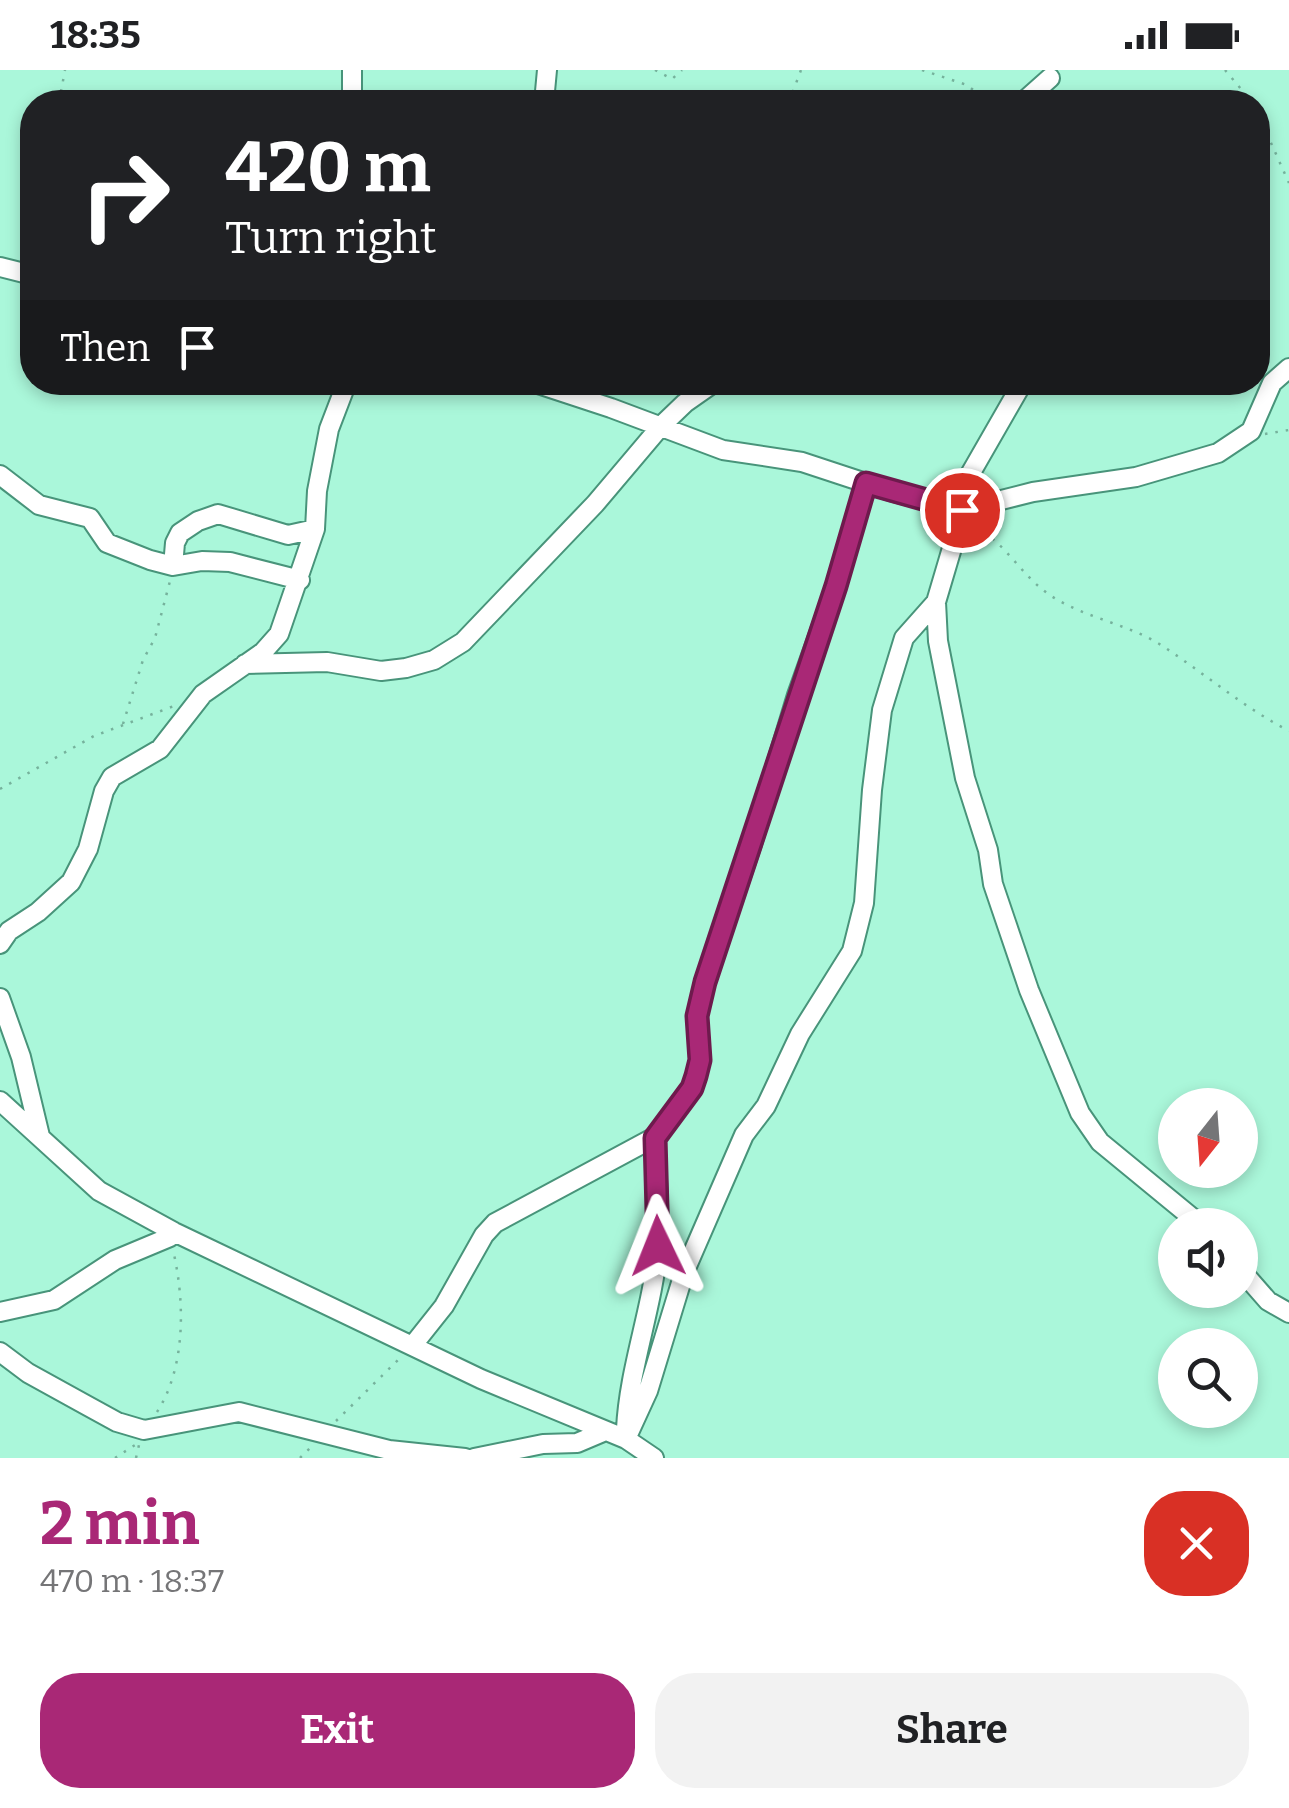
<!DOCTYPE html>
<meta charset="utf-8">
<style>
:root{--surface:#fff;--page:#f2f2f2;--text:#202124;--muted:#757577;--accent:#a92876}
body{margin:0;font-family:Bitter,serif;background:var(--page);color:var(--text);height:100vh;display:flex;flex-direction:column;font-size:38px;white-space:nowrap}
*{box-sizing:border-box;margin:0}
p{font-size:32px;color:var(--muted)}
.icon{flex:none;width:55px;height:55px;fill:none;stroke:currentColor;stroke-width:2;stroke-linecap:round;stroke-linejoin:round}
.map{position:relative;height:1388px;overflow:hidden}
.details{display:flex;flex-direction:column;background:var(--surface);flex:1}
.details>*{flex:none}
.guide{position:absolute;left:20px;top:20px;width:1250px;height:305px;border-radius:40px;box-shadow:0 5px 15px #0003;background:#202124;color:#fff;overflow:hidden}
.needle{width:65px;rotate:197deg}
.tools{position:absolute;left:1158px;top:1018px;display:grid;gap:20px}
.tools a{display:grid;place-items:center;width:100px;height:100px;border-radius:50%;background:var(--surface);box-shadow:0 5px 15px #0003;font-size:50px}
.pin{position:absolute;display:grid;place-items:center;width:85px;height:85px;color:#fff;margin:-42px;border:5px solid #fff;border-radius:50%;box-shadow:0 2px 10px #0007}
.me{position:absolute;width:110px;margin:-55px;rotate:358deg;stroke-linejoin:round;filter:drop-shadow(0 0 8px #0008)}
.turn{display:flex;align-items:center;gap:35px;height:210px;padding:0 40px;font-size:45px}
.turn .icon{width:130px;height:130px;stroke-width:2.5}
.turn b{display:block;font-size:70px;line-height:85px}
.then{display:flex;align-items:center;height:95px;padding:0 40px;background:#0003;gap:20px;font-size:38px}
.round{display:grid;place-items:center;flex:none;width:105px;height:105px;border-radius:40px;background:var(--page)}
.head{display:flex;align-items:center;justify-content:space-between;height:170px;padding:0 40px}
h1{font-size:60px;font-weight:700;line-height:75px;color:var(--accent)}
.primary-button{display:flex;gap:20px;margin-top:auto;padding:20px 40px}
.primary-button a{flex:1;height:115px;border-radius:40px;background:var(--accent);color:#fff;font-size:40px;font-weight:700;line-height:115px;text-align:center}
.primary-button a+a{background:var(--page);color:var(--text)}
.status{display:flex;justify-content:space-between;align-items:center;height:70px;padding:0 50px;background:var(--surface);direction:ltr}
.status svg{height:28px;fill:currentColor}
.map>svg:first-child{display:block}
</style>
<div class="status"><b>18:35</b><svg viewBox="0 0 49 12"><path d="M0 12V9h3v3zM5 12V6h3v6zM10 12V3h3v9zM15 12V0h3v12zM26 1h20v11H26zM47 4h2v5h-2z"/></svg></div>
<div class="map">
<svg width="1289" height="1388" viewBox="0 0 1289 1388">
<rect width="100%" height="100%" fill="#aaf7da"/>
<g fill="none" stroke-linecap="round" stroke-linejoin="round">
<defs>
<path id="minor" d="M352 32V0
M544 32 547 0
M1023 32 1050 8
M0 197 32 205
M532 312 611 338 723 380 802 392 890 421 962 440 1033 422 1136 407 1218 383 1251 361 1272 313 1289 298
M1023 312 965 413 960 451 936 532 938 571 965 708 988 780 993 814 1029 920 1080 1043 1100 1072 1201 1155
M0 405 39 435 90 448 107 473 150 490 173 496 202 491 230 492 300 510
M173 496 175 473 180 463 198 451 218 444 288 465 315 459
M245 594 327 592 381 601 406 598 434 590 463 572 595 434 661 356 685 333 715 312
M0 874 9 861 38 842 71 812 88 779 104 721 112 707 160 679 203 624 263 582 279 564 315 459 317 421 329 359 347 312
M0 928 21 987 40 1066
M0 1031 99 1121 174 1162 481 1309 626 1369 654 1388
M1240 1199 1268 1231 1289 1243
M0 1242 54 1230 115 1190 170 1167 174 1162
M413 1275 444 1236 484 1165 495 1153 655 1067 692 1018 700 990 697 945 705 912 752 774 797 625 836 516 866 413
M0 1282 28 1303 86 1335 117 1352 144 1360 239 1342 389 1380 465 1388
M626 1359C629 1297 653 1238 658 1176 660 1140 656 1103 655 1067
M626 1369 648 1321 684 1203 744 1065 766 1036 800 964 852 881 864 833 872 720 882 640 904 568 936 532
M474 1388 543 1374 577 1373 603 1362"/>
</defs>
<use href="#minor" stroke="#48947a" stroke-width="22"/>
<path stroke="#76b29c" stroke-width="2.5" stroke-dasharray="2.5 8" stroke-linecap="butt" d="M655 0 672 9 682 0
M922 0 967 15 988 32
M1225 0 1252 32
M59 32 65 0
M789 32 801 0
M1258 44 1289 113
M1265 364 1289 360
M975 457C1003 471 1019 501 1043 520 1077 547 1125 552 1161 575 1204 603 1243 637 1289 661
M123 654 143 590 155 568 170 511
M0 719 94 666 174 636
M157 1342C186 1297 185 1231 173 1180
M336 1351 401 1287
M115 1388 135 1375
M136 1388 139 1375
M300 1388 313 1375"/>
<use href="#minor" stroke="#fff" stroke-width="18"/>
</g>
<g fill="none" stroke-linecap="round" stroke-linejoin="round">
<defs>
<path id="route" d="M658 1176 655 1068 692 1018 696 1006 700 990 697 946 705 912 836 516 866 413 962 440"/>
</defs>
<use href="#route" stroke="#6e1a4d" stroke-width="25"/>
<use href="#route" stroke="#a92876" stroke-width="18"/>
</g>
</svg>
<div class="tools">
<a><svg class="needle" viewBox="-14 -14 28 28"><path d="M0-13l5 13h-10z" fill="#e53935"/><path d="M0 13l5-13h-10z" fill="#757577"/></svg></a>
<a><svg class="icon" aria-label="sound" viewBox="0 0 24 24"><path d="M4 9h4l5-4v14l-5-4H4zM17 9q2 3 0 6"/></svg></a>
<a><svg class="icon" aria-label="search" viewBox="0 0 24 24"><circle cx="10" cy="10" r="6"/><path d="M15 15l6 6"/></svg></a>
</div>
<div class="pin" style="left:962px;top:440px;background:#d93025"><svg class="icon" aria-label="arrive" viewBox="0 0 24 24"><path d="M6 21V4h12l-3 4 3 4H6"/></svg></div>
<svg class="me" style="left:658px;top:1176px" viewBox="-20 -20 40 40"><path d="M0-17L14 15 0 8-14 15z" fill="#a92876" stroke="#fff" stroke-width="4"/></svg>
<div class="guide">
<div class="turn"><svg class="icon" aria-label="right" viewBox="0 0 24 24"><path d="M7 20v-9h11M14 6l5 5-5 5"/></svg><div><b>420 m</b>Turn right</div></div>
<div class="then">Then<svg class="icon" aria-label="arrive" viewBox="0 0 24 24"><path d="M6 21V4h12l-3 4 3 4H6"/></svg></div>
</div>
</div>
<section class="details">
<div class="head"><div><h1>2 min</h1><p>470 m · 18:37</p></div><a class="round" style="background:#d93025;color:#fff"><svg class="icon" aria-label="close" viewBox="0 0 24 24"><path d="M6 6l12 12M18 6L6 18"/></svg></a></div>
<div class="primary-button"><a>Exit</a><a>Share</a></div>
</section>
